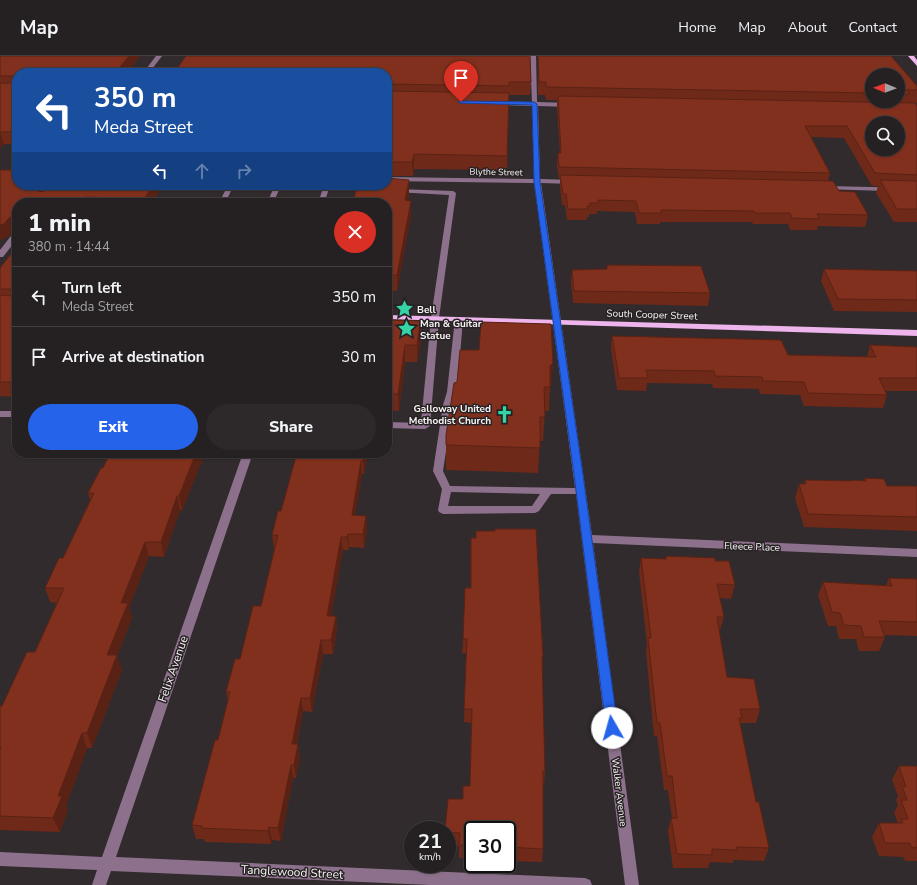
<!DOCTYPE html>
<meta charset="utf-8">
<style>
:root{--surface:#252022;--page:#2d282a;--text:#f1f3f6;--muted:#a3a3a5;--line:#423e40;--accent:#2563eb}
body{margin:0;font-family:"Nunito Sans",sans-serif;background:var(--page);color:var(--text);height:100vh;display:flex;flex-direction:column;font-size:15px;white-space:nowrap}
*{box-sizing:border-box;margin:0}
p{font-size:13px;color:var(--muted)}
.icon{flex:none;width:22px;height:22px;fill:none;stroke:currentColor;stroke-width:2;stroke-linecap:round;stroke-linejoin:round}
.map{position:relative;flex:1;overflow:hidden}
.details{position:absolute;left:12px;top:142px;width:380px;height:260px;display:flex;flex-direction:column;background:var(--surface);border-radius:16px;box-shadow:0 1px 3px #0004,0 0 0 1px var(--line)}
.details>*{flex:none}
.banner{position:absolute;left:12px;top:12px;width:380px;height:122px;border-radius:16px;box-shadow:0 1px 3px #0004,0 0 0 1px var(--line);background:#1a4fa0;color:#fff;overflow:hidden}
.needle{width:26px;rotate:271deg}
.buttons{position:absolute;left:865px;top:12px;display:grid;gap:8px}
.buttons a{display:grid;place-items:center;width:40px;height:40px;border-radius:50%;background:var(--surface);box-shadow:0 1px 3px #0004,0 0 0 1px var(--line);font-size:20px}
.speed{position:absolute;left:404px;top:765px;display:flex;gap:8px;font-size:20px;font-weight:700;text-align:center}
.speed>*{display:grid;place-content:center;width:52px;height:52px;border-radius:50%;background:var(--surface);box-shadow:0 1px 3px #0004,0 0 0 1px var(--line);line-height:1}
.speed small{font-size:10px;font-weight:400}
.speed .limit{border:2px solid #111;border-radius:6px;background:#fff;color:#111}
.pin{position:absolute;display:grid;place-items:center;width:34px;height:34px;color:#fff;margin:-41px -17px;border-radius:50% 50% 50% 0;rotate:-45deg;box-shadow:0 0 4px #0007}
.pin .icon{rotate:45deg}
.me{position:absolute;width:44px;margin:-22px;rotate:353deg;stroke-linejoin:round;filter:drop-shadow(0 0 3px #0008)}
.turn{display:flex;align-items:center;gap:14px;height:84px;padding:0 16px;font-size:18px}
.turn .icon{width:52px;height:52px;stroke-width:2.5}
.turn b{display:block;font-size:28px;line-height:34px}
.lanes{display:flex;align-items:center;height:38px;padding:0 16px;background:#0003;justify-content:center;gap:20px;direction:ltr}
.lanes .off{opacity:.35}
.round{display:grid;place-items:center;flex:none;width:42px;height:42px;border-radius:21px;background:var(--page)}
.headline{display:flex;align-items:center;justify-content:space-between;height:68px;padding:0 16px}
h1{font-size:24px;font-weight:800;line-height:30px}
.action{display:flex;gap:8px;margin-top:auto;padding:8px 16px}
.action a{flex:1;height:46px;border-radius:24px;background:var(--accent);color:#fff;font-size:16px;font-weight:800;line-height:46px;text-align:center}
.action a+a{background:var(--page);color:var(--text)}
ul{padding:0;list-style:none}
li{display:flex;align-items:center;gap:12px;height:60px;padding:0 16px;border-top:1px solid var(--line)}
li div{flex:1}
li b{display:block;font-size:15px}
li em{font-style:normal}
header{display:flex;align-items:center;gap:24px;box-sizing:border-box;height:56px;padding:0 20px;background:var(--surface);border-bottom:1px solid var(--line)}
header strong{font-size:19px}
nav{display:flex;gap:22px;margin-inline-start:auto;font-size:14px}
.map>svg:first-child{display:block}
</style>
<header>
<strong>Map</strong>
<nav><a>Home</a><a>Map</a><a>About</a><a>Contact</a></nav>
</header>
<div class="map">
<svg width="917" height="829" viewBox="0 0 917 829">
<rect width="100%" height="100%" fill="#312b2d"/>
<g fill="none" stroke-linecap="round" stroke-linejoin="round">
<path fill="#8d718c" fill-rule="evenodd" d="M156 0H162L149 17H143Z
M530 0H536L537 46 571 47 574 49 571 51 538 50 540 123 573 124 576 126 573 128 541 127 592 479 917 493V501L593 487 639 829H625L576 438H551L539 455 535 457 443 458 439 456 438 454 442 433 433 415 443 349 447 336 455 263 459 261 463 263 457 336 453 349 443 415 450 430 575 432 534 127 387 125V121L534 123 532 50 495 49 492 47 495 45 532 46ZM451 436 540 438 532 450H448Z
M228 129H234L225 147H219Z
M275 129 326 131 329 133 324 147H318L322 135 279 134 273 147H267Z
M825 130 917 132V136L823 133 822 132Z
M397 133 453 135 456 137 439 262 430 370 425 373 387 372V366L421 367 431 262 449 139 395 136 394 135Z
M14 176H17V183L3 201H0V194Z
M0 355H17V361H0Z
M243 397H253L116 801 585 822 590 824 592 829H430L111 815 106 829H92L97 814 0 810V796L102 801Z"/>
<path fill="#eeb5ec" fill-rule="evenodd" d="M908 0H914L917 4V10Z
M387 259 917 274V280L387 263Z"/>
</g>
<path fill="#6f2919" fill-rule="evenodd" d="M0 0H140L127 17H17V88H4L0 92Z
M538 0H891L917 30V47H907L917 50V166H894L876 137 878 130H872L844 82 811 81 830 117 828 125 839 135 868 159 865 171 818 170 817 174H790L788 168H753L752 166H660V168H637L635 156 597 155V158H589V161H587V164H567L565 149H562L560 130V123H559L557 109 558 97H560L557 51V44H546L545 39H538ZM872 19H898V45H872Z
M387 17 531 26 530 39H509L507 114 414 113 413 120H387Z
M0 114 17 129H163L152 147H17V175L14 174 8 181 0 184Z
M409 124V138L408 144 411 159 397 235H387V147L354 143Z
M17 190 16 341 0 340V212Z
M607 209 710 237 708 250 573 247 571 226 572 214 607 213Z
M824 213 917 215V256L834 255 821 225Z
M387 264 420 267 421 283 417 306H405L399 355 387 354Z
M612 280 788 299 867 301 870 289 917 291V335H885L887 339 883 352 804 350 800 339 760 338 759 333 713 332 712 328 647 327 646 335 617 334 611 292Z
M553 307 551 331 550 332 549 355H545L543 385H540L538 417 446 414V379Z
M110 397H205L182 455 180 454 164 501 149 500 129 552 132 562 117 600 122 614 92 692H87L66 750 68 754 60 776 0 774V650H2L35 596 57 547 50 546 45 532 63 502 90 444 88 437 103 412Z
M297 397H368L364 418H362L355 459 366 460 367 473 364 492 349 491V494H343L331 560H336L337 574 333 598H323L312 656 303 655 297 688H298L300 702 296 722H293L281 785 272 784 271 788 205 786 204 783H196L192 769 218 684 228 644 226 636 240 603 261 550 274 493 272 479 281 455Z
M865 422 887 430H917V475L804 471 795 442 799 428H804L805 424 851 425V424L864 425Z
M666 500 715 505 735 529 731 543 720 542 724 561 720 574H719L727 621 760 653 756 667H741L740 669 756 746 769 792 764 805 733 804V807L710 806 708 812H673L668 775 671 762H672L668 734H664L657 680H654L646 596 647 588 639 516 641 502 666 503Z
M889 522 917 523V580L884 579 885 581 879 595H859L856 583H839L836 570H828L818 539 823 526 886 530Z
M471 532 543 601 542 612 545 715 544 729H543V793L542 806 507 805V774H473V803L459 802V790L447 789V774L470 730 471 667 464 666 466 597H462L463 583Z
M899 710H917V805H905L903 801 879 800 872 781 879 767H898L894 757 898 749 896 744 898 740 892 724Z"/>
<path fill="#5a2214" d="M129 0H140L127 17H115Z
M0 76 4 88 0 92Z
M414 98V113L413 120 412 106Z
M409 124V138L406 159 405 144Z
M38 129H49L37 147 34 134Z
M153 129H163L152 147H145L144 143Z
M86 141 88 147H82Z
M411 145V159L397 235V219Z
M10 161 14 174 8 181 0 184V169Z
M17 163V172L15 164Z
M420 267 421 283 417 306V289Z
M405 289V306L399 355 398 338Z
M553 307 551 331 550 332V310Z
M17 317V340L16 341 11 326Z
M196 397H205L182 455 179 440Z
M365 397H368L364 418 363 405Z
M361 405 362 418 353 473 352 459Z
M177 440 180 454 164 501 161 486Z
M366 460 367 473 364 492 363 478Z
M348 478 349 491V494L347 481Z
M341 481 343 494 329 573 327 560Z
M145 486 149 500 129 552 132 562 117 600 122 614 92 692 87 677 121 547Z
M336 560 337 574 333 598 331 584Z
M321 584 323 598 312 656 310 642Z
M301 642 303 655 294 702 292 688Z
M82 677 87 692 66 750 68 754 60 776 53 762 58 740Z
M298 688 300 702 296 722 294 709Z
M291 709 293 722 281 785 278 772Z
M269 771 272 784 271 788 268 775Z"/>
<path fill="#81301d" stroke="#5a2214" fill-rule="evenodd" d="M0 0H129L115 17H17V76H0V27H15V22L14 20H0Z
M186 0H530L531 26H509V30L387 28V17H174Z
M538 0H891L917 30V34H906L910 38H898V19H872V37L546 31V26H539Z
M387 35 509 37 507 100 414 98 412 106H387Z
M558 40 915 47 917 50V119L875 117 847 70H805L830 117 559 111 558 97H561ZM872 67H898V93H872Z
M0 114H17V129H38L34 134 43 136 48 129H153L144 143 86 141 82 147H17V163L15 164 14 162 10 161 4 168 0 169Z
M560 119 833 125 839 135 855 136 868 159 817 158 819 163 792 162 790 157H755L754 155 661 154V157H639L636 145 598 144V147H590V150H587L588 153H568L566 138H563Z
M387 122 409 124 405 144 411 145 397 219H387V147H344L346 143H354L357 129H387Z
M880 124 917 125V153H897Z
M17 190V317L11 326H0V239L13 240 14 234 13 233H0V212Z
M607 209 701 210 710 237 574 235 572 214 607 213Z
M824 213 917 215V244L838 243Z
M387 264 419 265 420 267 417 289H405L398 338H387Z
M481 266 551 268 553 307 550 310V331H544L545 361H540V392L446 389V379L454 327 457 326 460 294H479Z
M612 280 781 284 788 299 876 301 870 289 917 291V322H879L887 339 808 337 804 326 763 325 762 321 715 320 714 315 646 314 648 322H619Z
M110 397H196L179 440H177L161 486H145L121 547H128L107 599H117L87 677H82L58 740H62L53 762 0 760V693L1 691H0V650H2L27 596H35L64 532H45L59 502H63L94 437H88L101 412H103Z
M297 397H365L363 405H361L352 459 366 460 363 478H348L347 481H341L327 560H336L331 584H321L310 642H301L292 688H298L294 709H291L278 772 269 771 268 775 201 772 202 770 192 769 215 684H218L230 636H226L235 603H240L253 550H261L278 479H272L278 455H281Z
M865 422 884 423 887 430H917V461L808 458 799 428H806L805 424 852 425 851 424 866 425Z
M495 473H536L543 601H542L545 715H543V793L507 791V774H473V790L459 789 460 777 447 776V774H445L448 743H463V730H470L472 653H464L467 583H463L465 532H471V482H476V475H495Z
M666 500 715 502V505H729L735 529 717 528 724 561H717L727 621 754 623 760 653H740L742 662H739L756 746H759L769 792 736 791 737 794 712 793V799L677 798 671 762H677L672 720H667L660 667H657L648 582H651L641 502 666 503Z
M889 522 917 523V566L879 565 885 581H864L861 570 844 569 840 557 832 556 823 526 892 530Z
M899 710H917V792L911 791 910 787H885L879 767H903L901 763H908L901 744H907L902 730 906 731Z"/>
<path fill="#2563eb" stroke="#184099" d="M461 45 534 46 537 48 540 126 583 419 618 672 616 675 612 676 608 675 606 672 574 419 534 126 532 49 459 47V45Z"/>
<defs>
<symbol id="sight-bare" viewBox="-9 -9 18 18"><path d="M0-6L1.8-2.2L6-1.7L2.9 1.2L3.7 5.4L0 3.3L-3.7 5.4L-2.9 1.2L-6-1.7L-1.8-2.2Z" fill="#35d4a7" stroke="#272223" stroke-width="2.5" paint-order="stroke"/></symbol>
<symbol id="church-bare" viewBox="-9 -9 18 18"><path d="M-1.2-6h2.4v3.5h3.3v2.4h-3.3V6h-2.4V-.1h-3.3v-2.4h3.3Z" fill="#35d4a7" stroke="#272223" stroke-width="2.5" paint-order="stroke"/></symbol>
</defs>
<g fill-rule="evenodd">
<use href="#sight-bare" x="392" y="240" width="25" height="25"/>
<use href="#sight-bare" x="394" y="260" width="25" height="25"/>
<use href="#church-bare" x="492" y="346" width="25" height="25"/>
</g>
<g text-anchor="middle" stroke-width="3" stroke-linejoin="round" paint-order="stroke">
<g font-size="9" fill="#f8f3f4" stroke="#272223">
<text transform="translate(496 116) rotate(1)" y="3">Blythe Street</text>
</g>
<g font-size="10" font-weight="bold" fill="#f8f3f4" stroke="#272223" text-anchor="start">
<text x="417" y="257">Bell</text>
<text x="420" y="271">Man &amp; Guitar<tspan x="420" dy="12">Statue</tspan></text>
<text x="491" y="356" text-anchor="end">Galloway United<tspan x="491" dy="12">Methodist Church</tspan></text>
</g>
<g font-size="10" fill="#f8f3f4" stroke="#272223">
<text transform="translate(652 258) rotate(2)" y="4">South Cooper Street</text>
<text transform="translate(752 490) rotate(2)" y="4">Fleece Place</text>
<text transform="translate(620 736) rotate(83)" y="4">Walker Avenue</text>
</g>
<g font-size="12" fill="#f8f3f4" stroke="#272223">
<text transform="translate(173 613) rotate(-71)" y="4">Felix Avenue</text>
<text transform="translate(292 816) rotate(3)" y="4">Tanglewood Street</text>
</g>
</g>
</svg>
<div class="buttons">
<a><svg class="needle" viewBox="-14 -14 28 28"><path d="M0-13l5 13h-10z" fill="#e53935"/><path d="M0 13l5-13h-10z" fill="#a3a3a5"/></svg></a>
<a><svg class="icon" aria-label="search" viewBox="0 0 24 24"><circle cx="10" cy="10" r="6"/><path d="M15 15l6 6"/></svg></a>
</div>
<div class="speed"><div>21<small>km/h</small></div><div class="limit">30</div></div>
<div class="pin" style="left:461px;top:46px;background:#d93025"><svg class="icon" aria-label="arrive" viewBox="0 0 24 24"><path d="M6 21V4h12l-3 4 3 4H6"/></svg></div>
<svg class="me" style="left:612px;top:672px" viewBox="-20 -20 40 40"><circle r="19" fill="#fff"/><path d="M0-13L10 11 0 6-10 11z" fill="#2563eb"/></svg>
<div class="banner">
<div class="turn"><svg class="icon" aria-label="left" viewBox="0 0 24 24"><path d="M17 20v-9H6M10 6l-5 5 5 5"/></svg><div><b>350 m</b>Meda Street</div></div>
<div class="lanes"><svg class="icon" aria-label="left" viewBox="0 0 24 24"><path d="M17 20v-9H6M10 6l-5 5 5 5"/></svg><svg class="icon off" aria-label="ahead" viewBox="0 0 24 24"><path d="M12 20V5M6 11l6-6 6 6"/></svg><svg class="icon off" aria-label="right" viewBox="0 0 24 24"><path d="M7 20v-9h11M14 6l5 5-5 5"/></svg></div>
</div>
<section class="details">
<div class="headline"><div><h1>1 min</h1><p>380 m · 14:44</p></div><a class="round" style="background:#d93025;color:#fff"><svg class="icon" aria-label="close" viewBox="0 0 24 24"><path d="M6 6l12 12M18 6L6 18"/></svg></a></div>
<ul>
<li><svg class="icon" aria-label="left" viewBox="0 0 24 24"><path d="M17 20v-9H6M10 6l-5 5 5 5"/></svg><div><b>Turn left</b><p>Meda Street</p></div><em>350 m</em></li>
<li><svg class="icon" aria-label="arrive" viewBox="0 0 24 24"><path d="M6 21V4h12l-3 4 3 4H6"/></svg><div><b>Arrive at destination</b></div><em>30 m</em></li>
</ul>
<div class="action"><a>Exit</a><a>Share</a></div>
</section>
</div>
